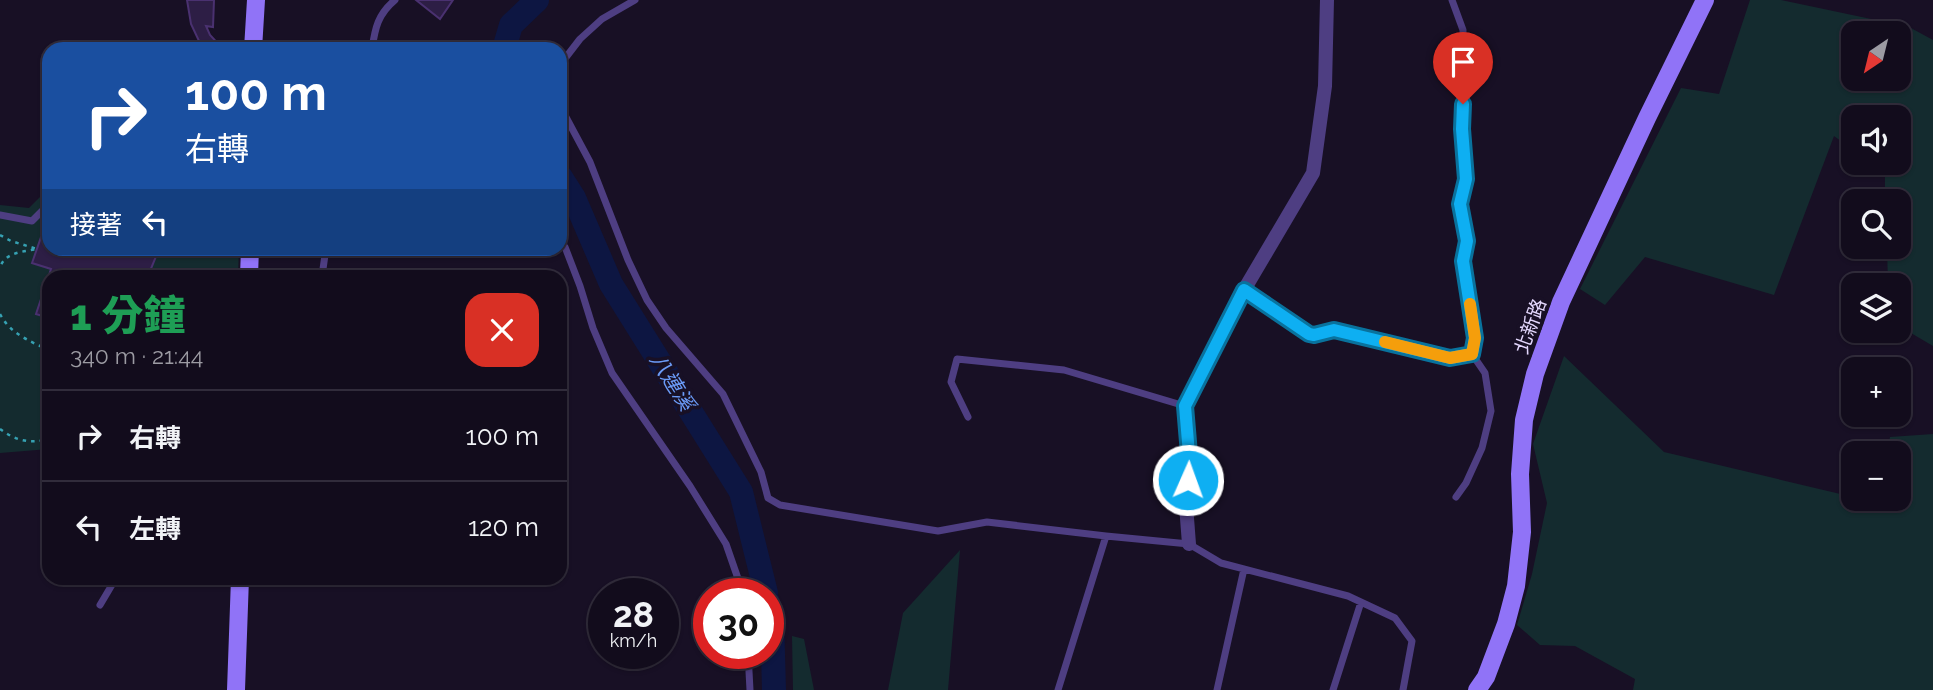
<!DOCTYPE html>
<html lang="zh-TW">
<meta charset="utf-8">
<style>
:root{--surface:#120c1c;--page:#1f1a29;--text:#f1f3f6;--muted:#9c9ba3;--line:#312c3b}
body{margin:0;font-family:Raleway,"Noto Sans TC",sans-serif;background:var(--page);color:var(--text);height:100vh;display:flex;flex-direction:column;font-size:26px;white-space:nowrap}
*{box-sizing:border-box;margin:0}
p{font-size:23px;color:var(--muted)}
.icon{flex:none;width:38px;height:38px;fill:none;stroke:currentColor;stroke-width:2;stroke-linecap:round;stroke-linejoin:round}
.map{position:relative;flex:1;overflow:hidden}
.panel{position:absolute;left:42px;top:270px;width:525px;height:315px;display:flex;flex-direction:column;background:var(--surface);border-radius:21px;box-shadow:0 2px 5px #0004,0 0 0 2px var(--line)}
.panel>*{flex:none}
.banner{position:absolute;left:42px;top:42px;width:525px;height:214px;border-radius:21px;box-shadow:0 2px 5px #0004,0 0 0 2px var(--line);background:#1a4fa0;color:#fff;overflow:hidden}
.needle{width:46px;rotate:215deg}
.controls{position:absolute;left:1841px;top:21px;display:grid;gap:14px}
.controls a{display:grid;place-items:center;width:70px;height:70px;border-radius:14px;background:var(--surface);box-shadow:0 2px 5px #0004,0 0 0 2px var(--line);font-size:35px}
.speed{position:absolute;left:588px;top:578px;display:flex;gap:14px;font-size:35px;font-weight:700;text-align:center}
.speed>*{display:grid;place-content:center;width:91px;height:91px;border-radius:50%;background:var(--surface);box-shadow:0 2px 5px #0004,0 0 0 2px var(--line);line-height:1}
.speed small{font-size:18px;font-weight:400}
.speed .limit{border:10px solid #d22;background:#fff;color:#111}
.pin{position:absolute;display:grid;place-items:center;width:60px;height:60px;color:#fff;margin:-72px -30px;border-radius:50% 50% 50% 0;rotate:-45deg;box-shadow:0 0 7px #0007}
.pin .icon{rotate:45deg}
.me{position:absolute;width:77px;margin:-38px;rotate:2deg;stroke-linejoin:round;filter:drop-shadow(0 0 5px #0008)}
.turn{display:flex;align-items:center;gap:24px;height:147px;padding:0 28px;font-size:32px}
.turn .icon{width:91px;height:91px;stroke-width:2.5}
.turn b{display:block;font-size:49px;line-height:60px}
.then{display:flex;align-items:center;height:66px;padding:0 28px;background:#0003;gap:14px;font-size:26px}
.round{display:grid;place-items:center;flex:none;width:74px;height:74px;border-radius:21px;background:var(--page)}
.headline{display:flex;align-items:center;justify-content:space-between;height:119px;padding:0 28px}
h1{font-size:42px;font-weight:800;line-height:52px;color:#1e9e55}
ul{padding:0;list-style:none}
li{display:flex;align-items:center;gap:21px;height:91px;padding:0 28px;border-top:2px solid var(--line)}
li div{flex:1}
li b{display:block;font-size:26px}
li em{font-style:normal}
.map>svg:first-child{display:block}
</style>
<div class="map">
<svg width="1933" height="690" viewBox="0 0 1933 690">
<rect width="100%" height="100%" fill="#181025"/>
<path fill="#142b2f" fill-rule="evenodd" d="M1750 0H1781L1909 27 1933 40V346L1899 326V285H1888L1887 247H1899V201H1885V173L1871 163H1899V117H1853V150L1834 136 1774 295 1645 257 1605 305 1580 289 1681 88 1719 94ZM1853 33H1899V79H1853Z
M49 188V248L239 249 238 276H49V449L0 453V205L29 208Z
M1564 356 1664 452 1853 497V499L1876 502 1877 499H1899V453H1887L1890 437 1933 434V690H1633L1635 679 1575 646 1540 645 1517 625 1532 574 1547 503 1533 444Z
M960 550 948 690H888L903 613Z
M792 636 804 639 814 690H793Z"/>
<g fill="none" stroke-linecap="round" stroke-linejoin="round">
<path stroke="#0d1642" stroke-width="24" d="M504 49 511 25 537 0
M560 176 574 198 611 284 741 492 766 593
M768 602 772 618 774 690"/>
</g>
<path fill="#2d1e45" stroke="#4a3170" stroke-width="2" d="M187 0H214L213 27 206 26 210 35 223 49H206L199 41 191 24Z
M416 0H453L440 19Z
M47 220 49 221V248H139L157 254 148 276H49V318L36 314 51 269 32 263Z"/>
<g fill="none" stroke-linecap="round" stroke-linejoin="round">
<path stroke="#36a1b2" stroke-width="2.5" stroke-dasharray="3.5 5" stroke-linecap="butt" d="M0 235 11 241 37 249C22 252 6 252 0 267
M0 314C9 331 23 338 40 346L49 342
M0 429C16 441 30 444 49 439"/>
<path stroke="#4e3e82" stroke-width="7" d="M1452 0 1463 30 1462 129 1466 179 1460 204 1467 241 1463 261 1475 338 1472 354 1485 373 1491 411 1482 448 1466 483 1456 497
M372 49C375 28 378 14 395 0
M560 65 580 39 602 19 635 0
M560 106 590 162 628 260 647 300 666 328 723 394 761 472 768 498 780 505 938 531 987 522 1106 536 1189 544 1221 563 1348 596 1395 618 1412 641 1403 690
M0 215 32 221 49 204
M560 243 565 247 580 286 593 328 612 373 690 486 726 544 743 593
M322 276 326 248
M1244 290 1309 334 1314 335 1334 330 1450 358 1472 354
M968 417 951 382 957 359 1064 370 1185 406
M100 605 116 578
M748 653 750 690
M1058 690 1106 536
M1217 690 1244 569
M1333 690 1361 602"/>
<path stroke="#4e3e82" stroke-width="14" d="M1189 544 1186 505 1190 454 1185 406 1244 290 1313 173 1325 86 1327 0"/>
<path stroke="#9073f7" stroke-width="18" d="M253 49 256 0
M249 276 250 248
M236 690 240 578
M1477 690 1486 677 1506 624 1516 586 1522 532 1520 474 1524 420 1535 374 1561 302 1647 118 1705 0"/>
</g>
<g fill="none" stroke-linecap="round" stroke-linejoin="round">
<defs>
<path id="route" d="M1188 480 1189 454 1185 406 1244 290 1309 334 1314 335 1334 330 1450 358 1472 354 1475 338 1463 261 1467 241 1460 204 1466 179 1462 129 1463 104"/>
</defs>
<use href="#route" stroke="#09729d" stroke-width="18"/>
<use href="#route" stroke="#0eaff2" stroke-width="12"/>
<path stroke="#f59e0b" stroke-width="12" d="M1385 342 1450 358 1472 354 1475 338 1470 304"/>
</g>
<g text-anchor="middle" stroke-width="7" stroke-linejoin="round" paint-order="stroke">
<g font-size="19" fill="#e3d7fd" stroke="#181025">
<text transform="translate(1530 326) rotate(-70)" y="7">北新路</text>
</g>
<g font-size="21" font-style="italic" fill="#6b9bf7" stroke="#181025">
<text transform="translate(672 382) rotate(58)" y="7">八連溪</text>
</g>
</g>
</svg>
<div class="controls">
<a><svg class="needle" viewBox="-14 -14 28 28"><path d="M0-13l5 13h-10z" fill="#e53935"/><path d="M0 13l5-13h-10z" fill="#9c9ba3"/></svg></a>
<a><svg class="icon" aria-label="sound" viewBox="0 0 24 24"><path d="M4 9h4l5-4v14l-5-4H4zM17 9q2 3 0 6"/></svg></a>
<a><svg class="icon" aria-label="search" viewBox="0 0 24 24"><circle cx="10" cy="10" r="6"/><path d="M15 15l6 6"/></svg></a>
<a><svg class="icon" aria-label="layers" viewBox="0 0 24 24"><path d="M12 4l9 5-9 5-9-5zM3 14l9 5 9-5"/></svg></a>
<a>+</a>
<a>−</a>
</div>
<div class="speed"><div>28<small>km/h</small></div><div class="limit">30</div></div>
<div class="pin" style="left:1463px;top:104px;background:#d93025"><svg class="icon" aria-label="arrive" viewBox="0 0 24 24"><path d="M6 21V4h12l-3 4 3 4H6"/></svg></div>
<svg class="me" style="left:1188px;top:480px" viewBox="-20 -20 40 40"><circle r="17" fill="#0eaff2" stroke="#fff" stroke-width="3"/><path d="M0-11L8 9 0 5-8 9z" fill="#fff"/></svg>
<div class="banner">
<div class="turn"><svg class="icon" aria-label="right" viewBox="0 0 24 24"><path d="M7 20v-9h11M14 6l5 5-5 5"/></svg><div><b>100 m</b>右轉</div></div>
<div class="then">接著<svg class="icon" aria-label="left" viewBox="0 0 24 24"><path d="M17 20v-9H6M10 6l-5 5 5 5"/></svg></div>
</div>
<section class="panel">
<div class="headline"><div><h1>1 分鐘</h1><p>340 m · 21:44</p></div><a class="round" style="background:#d93025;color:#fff"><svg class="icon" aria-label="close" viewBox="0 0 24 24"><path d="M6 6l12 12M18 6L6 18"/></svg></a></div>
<ul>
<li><svg class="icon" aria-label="right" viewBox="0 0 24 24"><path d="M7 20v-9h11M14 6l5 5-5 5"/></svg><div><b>右轉</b></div><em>100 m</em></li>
<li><svg class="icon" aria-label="left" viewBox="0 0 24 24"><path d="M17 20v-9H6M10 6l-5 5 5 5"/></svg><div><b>左轉</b></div><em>120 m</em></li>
</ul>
</section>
</div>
